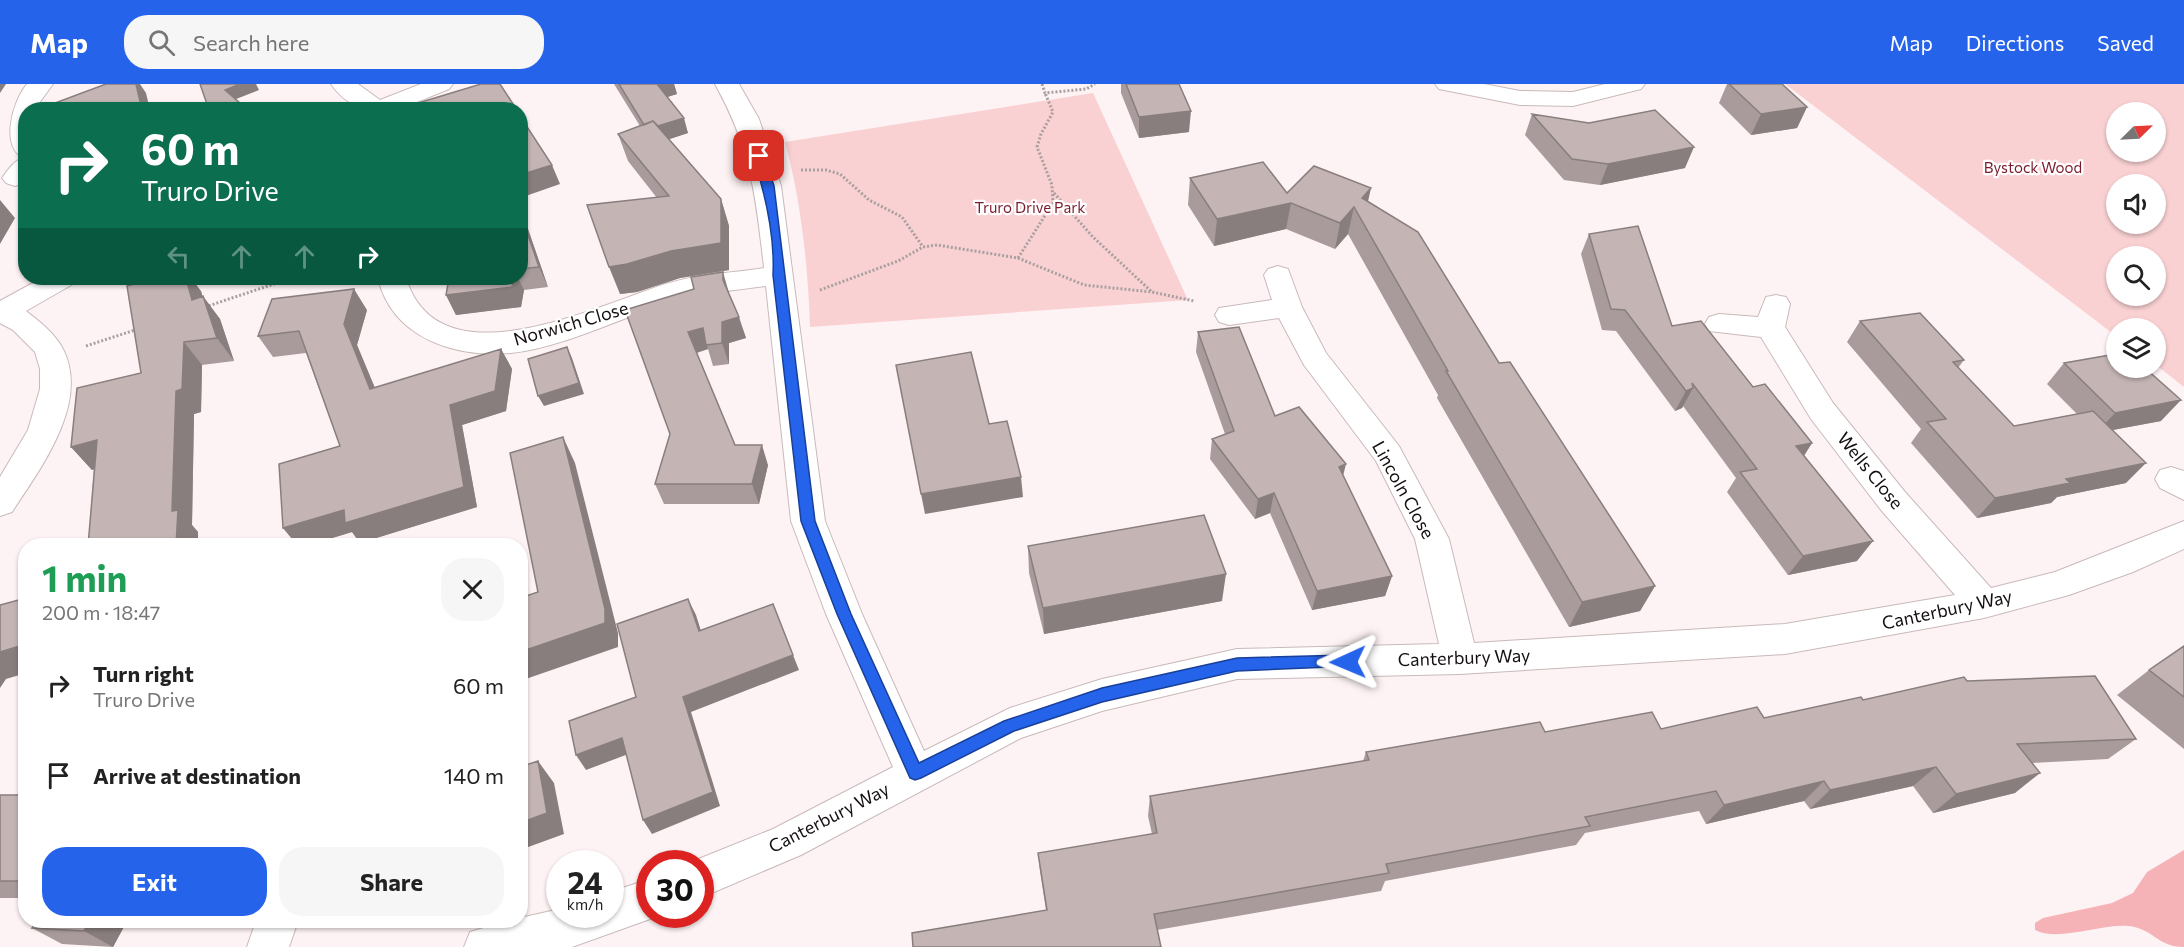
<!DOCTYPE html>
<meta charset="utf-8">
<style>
:root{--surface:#fff;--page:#f6f6f6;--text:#222;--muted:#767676;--accent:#2563eb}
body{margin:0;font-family:Commissioner,sans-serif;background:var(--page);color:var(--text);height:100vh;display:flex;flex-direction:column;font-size:22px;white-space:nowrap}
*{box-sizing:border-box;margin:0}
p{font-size:20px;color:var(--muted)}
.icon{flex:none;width:33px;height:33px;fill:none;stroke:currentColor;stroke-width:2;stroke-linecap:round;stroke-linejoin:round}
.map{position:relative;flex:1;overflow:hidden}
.side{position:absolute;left:18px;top:454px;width:510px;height:390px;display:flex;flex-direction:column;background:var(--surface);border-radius:24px;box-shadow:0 2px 4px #0004}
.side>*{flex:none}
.guide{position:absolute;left:18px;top:18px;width:510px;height:183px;border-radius:24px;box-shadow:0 2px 4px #0004;background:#0b6e4f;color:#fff;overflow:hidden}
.needle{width:39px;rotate:66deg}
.tools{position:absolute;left:2106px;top:18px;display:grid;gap:12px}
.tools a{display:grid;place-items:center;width:60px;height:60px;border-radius:50%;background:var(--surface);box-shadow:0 2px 4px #0004;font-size:30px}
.speed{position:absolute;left:546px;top:766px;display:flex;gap:12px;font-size:30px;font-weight:700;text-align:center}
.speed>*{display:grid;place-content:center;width:78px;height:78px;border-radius:50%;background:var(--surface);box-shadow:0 2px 4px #0004;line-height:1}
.speed small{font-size:15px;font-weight:400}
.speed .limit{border:9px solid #d22;background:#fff;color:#111}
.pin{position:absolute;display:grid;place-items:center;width:51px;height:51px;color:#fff;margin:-26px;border-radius:12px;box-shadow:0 3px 9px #0006}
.me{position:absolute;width:66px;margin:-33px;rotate:269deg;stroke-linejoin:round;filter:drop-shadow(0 0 4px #0008)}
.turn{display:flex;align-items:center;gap:21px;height:126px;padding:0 24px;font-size:27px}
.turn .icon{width:78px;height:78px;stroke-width:2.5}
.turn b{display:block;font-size:42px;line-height:51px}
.lanes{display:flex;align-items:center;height:57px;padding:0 24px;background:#0003;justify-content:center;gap:30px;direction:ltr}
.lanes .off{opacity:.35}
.round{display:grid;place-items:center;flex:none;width:63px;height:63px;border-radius:24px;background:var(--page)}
.overview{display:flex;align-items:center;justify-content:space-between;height:102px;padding:0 24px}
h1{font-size:36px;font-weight:700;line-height:45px;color:#1e9e55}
.primary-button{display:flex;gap:12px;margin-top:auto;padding:12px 24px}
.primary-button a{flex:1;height:69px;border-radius:24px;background:var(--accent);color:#fff;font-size:24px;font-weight:700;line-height:69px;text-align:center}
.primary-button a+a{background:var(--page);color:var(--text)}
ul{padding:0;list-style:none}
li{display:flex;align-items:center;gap:18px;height:90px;padding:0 24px}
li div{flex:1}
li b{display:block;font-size:22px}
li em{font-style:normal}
header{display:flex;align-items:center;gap:36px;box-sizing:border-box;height:84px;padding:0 30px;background:var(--accent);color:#fff}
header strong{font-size:28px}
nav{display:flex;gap:33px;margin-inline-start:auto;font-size:21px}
.search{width:420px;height:54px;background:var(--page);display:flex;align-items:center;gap:15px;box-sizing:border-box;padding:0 21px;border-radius:24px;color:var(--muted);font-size:22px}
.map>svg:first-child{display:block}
</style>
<header>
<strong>Map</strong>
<div class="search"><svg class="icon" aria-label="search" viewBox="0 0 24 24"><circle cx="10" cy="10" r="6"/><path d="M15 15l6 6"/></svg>Search here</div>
<nav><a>Map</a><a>Directions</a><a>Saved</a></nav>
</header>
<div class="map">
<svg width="2184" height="863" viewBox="0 0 2184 863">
<rect width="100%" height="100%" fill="#fef3f4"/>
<path fill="#fad1d3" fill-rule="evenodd" d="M1785 0H2184V303L2156 281V244H2116V252ZM2116 28H2156V68H2116ZM2116 100H2156V140H2116ZM2116 172H2156V212H2116Z
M1093 9 1188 216 810 243C808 181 801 117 785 58Z"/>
<path fill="#f6b3b7" d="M2184 766V863C2157 863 2153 844 2128 842 2100 840 2058 858 2035 846V839L2043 834 2112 819 2133 809 2147 788Z"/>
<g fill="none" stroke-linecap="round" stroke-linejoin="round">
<defs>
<path id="minor" d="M53 0 34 26H26V98L15 102 6 99 2 94C8 86 14 76 24 74 0 64 12 18 27 0Z
M331 0H358L380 16 421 0H453L449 5C410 21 362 45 331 0Z
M715 0H739L759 35 781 102 825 437 862 530 924 667 1010 624 1102 595 1237 565 1439 560 1415 455 1376 377 1304 281 1279 234 1229 241 1219 238 1215 231 1219 224 1272 216 1264 191 1268 185 1278 182 1288 185 1302 223 1326 269 1399 362 1449 455 1474 559 1785 540 1955 511 1881 426 1811 335 1761 253 1709 247 1705 240 1709 233 1719 230 1758 233 1766 213 1776 211 1786 213 1790 220 1785 243 1833 319 1905 408 1991 504 2055 488 2184 437V465L2133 488 2069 511 1984 534 1785 570 1460 590 1237 595 1102 627 1021 654 801 771 700 814V780H686L773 745 893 683 826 530 791 437 766 202C738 206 708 208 680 215 629 230 563 264 511 269 455 274 392 254 378 194H406C439 302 599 220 669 199 699 190 733 189 764 184 756 113 751 64 715 0Z
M1435 0H1484L1520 7 1573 8 1605 0H1645L1641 5 1573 22 1520 21 1439 5Z
M42 194H77L73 200 26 227C40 238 56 250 64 267 89 321 40 385 12 428L0 432V393L28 346 40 305V285L35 268 13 246 0 239V217Z
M2171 383 2184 387V416L2160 404 2155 395 2160 386Z
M650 795V831H660L650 835 572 863H464L470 848 507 837H520V834L560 825V831H610V808Z
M256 837H298L289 863H247Z"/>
</defs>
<use href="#minor" stroke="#c9b9ba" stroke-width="2"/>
<path stroke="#a89fa0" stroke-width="3" stroke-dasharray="2 2" stroke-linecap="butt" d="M1042 0 1045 9 1086 5 1095 0
M801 86H826L840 90 869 116 902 133 923 163
M1054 109 1093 153 1152 208
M1018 174 1053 119 1052 101 1037 63 1041 50 1053 28 1045 9
M820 206 898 177 923 163 937 161 1018 174 1084 201 1152 208 1194 217
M205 223 292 194
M86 262 138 245"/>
<use href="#minor" fill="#fff" fill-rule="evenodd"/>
</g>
<path fill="#a99b9b" d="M614 0H674L677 10 667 13 688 49 669 55 721 115 729 142V186L680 194 637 208 620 210 657 114 628 77 618 50 640 42Z
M1121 0H1179L1189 48 1139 54 1121 9Z
M1727 0H1782L1807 23 1797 44 1751 51 1719 19Z
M1532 30 1685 84 1600 101 1564 96 1525 51Z
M1190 94 1287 109 1368 118 1499 279 1655 502 1640 527 1569 543 1437 314 1438 311 1348 150 1335 165 1286 145 1214 162 1188 121Z
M520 122 548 203 524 206 521 223 456 231 446 211 449 194H520Z
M1589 150 1672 242 1753 303 1812 359 1804 372 1857 477 1788 491 1727 408 1736 394 1683 322 1682 324 1675 327 1616 247 1602 246 1581 170Z
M201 207 202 212 220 235 234 277 202 281 201 328 194 330 192 441 198 448V462H88L94 385 92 386 71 363 141 289Z
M729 209 746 254 729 259V280L713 282 708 265 697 269 735 361 768 381 759 420H664L655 400 670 350 625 226Z
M367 226 357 261 375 304 501 265 512 285 506 327 462 341 477 423 360 459 352 448 306 462H298L283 444 340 362 306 269 273 273 258 252Z
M1860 237 1964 276 1958 284 2014 342 2077 330 2047 300 2064 279 2161 337 2113 346 2126 399 2057 413 2051 419 1977 434 1911 359 1921 345 1847 258Z
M1198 248 1275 332 1343 391 1392 492 1385 512 1312 526 1270 429 1255 435 1210 375 1212 355 1225 350 1196 268Z
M1028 462 1222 517 1044 550 1029 489Z
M2184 562V665L2117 611 2149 586Z
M1967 597 2136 655 2108 675 2032 679 2015 709 1933 729 1913 702 1810 725 1804 717 1706 740 1699 727 1585 749 1576 761 1385 797 1381 807 1157 846 1046 826 1040 787 1038 769 1152 750 1148 732 1150 712 1363 677 1366 668 1545 648 1661 645 1764 634Z
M0 711H26V814H0Z
M36 837H127L113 863 62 860 32 844Z"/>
<path fill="#897e7e" d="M0 0H6L0 9Z
M136 0H140L146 9 150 26H142Z
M240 0H256L259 6 231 17 225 6Z
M657 0H674L677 10 661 15Z
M1807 23 1797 44 1751 51 1761 30Z
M1191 27 1189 48 1139 54V33Z
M684 34 688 49 652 61 647 45Z
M1694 63 1685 84 1600 101 1608 80Z
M552 81 560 100 520 114V91Z
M1371 104 1365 131 1362 114Z
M721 115 729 142V186L680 194 637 208 620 210 609 183Z
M0 116 15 134 0 160Z
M1291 119 1286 145 1214 162 1217 135Z
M520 122 548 203 539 183 520 128Z
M1354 123 1348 150 1335 165 1340 139Z
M723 188 729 209V217L723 196Z
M186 194H191L201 207 210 239 192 216Z
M513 194H518L524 206 521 223 456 231 446 211Z
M354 205 367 226 357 261 384 326 370 305 344 240Z
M203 212 220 235 234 277 217 254Z
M739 233 746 254 729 259V280L722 259V238Z
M703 244 708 265 695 269 688 248Z
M184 258 202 281 201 328 194 330 192 441 198 448V462H176L172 427 176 307Z
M567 263 572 274 584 310 544 322 538 312Z
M501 265 512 285 506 327 462 341 477 423 360 459 352 448 306 462H298L283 444 450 321Z
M1693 304 1682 324 1675 327 1686 307Z
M2181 316 2161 337 2096 349 2115 329Z
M563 353 575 379 618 549V563L520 597V568L605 525Z
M97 356 118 378 92 386 71 363Z
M1812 359 1799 379 1796 362Z
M762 361 768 381 759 420 752 400Z
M2146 379 2126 399 2057 413 2051 419 1977 434 1995 414 2066 395Z
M1346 380 1341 400 1339 383Z
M1021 393 1023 413 925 430 921 410Z
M1274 409 1270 429 1255 435 1258 415Z
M1873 457 1857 477 1788 491 1803 472Z
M1226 490 1222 517 1044 550 1043 524Z
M1392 492 1385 512 1312 526 1317 507Z
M1655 502 1640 527 1569 543 1582 518Z
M688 515 696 531 706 563 699 547Z
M26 560V589L6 595 0 604V568Z
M793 571 799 586 691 628 720 722 652 750 643 736 683 613Z
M622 654 631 669 586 686 576 671Z
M538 677 554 699 564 750 520 766V739Z
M1936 683 1913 702 1810 725 1830 706Z
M2040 689 2015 709 1933 729 1956 710Z
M1824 697 1804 717 1706 740 1724 721Z
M90 837H127L113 863 84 847Z"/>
<path fill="#c4b4b4" stroke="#897e7e" stroke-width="1.5" d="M106 0H136L142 26H63L55 19Z
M200 0H240L225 6 248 26H209Z
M481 0H500L517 26H395Z
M619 0H657L684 34 658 42 653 37 644 41Z
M1126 0H1179L1191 27 1139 33Z
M1729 0H1782L1807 23 1761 30Z
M1655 26 1694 63 1608 80 1572 75 1532 30 1589 39Z
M520 32 552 81 520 91Z
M653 37 721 115V159L671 167 627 180 609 183 587 121 669 112 618 50Z
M1263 78 1287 109 1314 82 1371 104 1362 114 1418 148 1499 279 1510 278 1655 502 1582 518 1446 287H1448L1354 123 1340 139 1291 119 1217 135 1190 94Z
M520 128 539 183 520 185Z
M1638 142 1672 242 1701 237 1753 303 1765 300 1812 359 1796 362 1873 457 1803 472 1740 388 1757 385 1692 299 1693 304 1686 307 1625 226 1611 225 1589 150Z
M723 188V196L739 233 722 238V259L706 261 703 244 688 248 735 361H762L752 400H655L670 350 625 226 694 205 691 193Z
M154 194H186L192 216 203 212 217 254 184 258 182 305 176 307 172 427 178 426 176 462H88L97 356 71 363 77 304 141 289 127 202Z
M449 194H513L512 203 446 211Z
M354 205 344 240 370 305 501 265 495 307 450 321 464 403 345 439 344 426 283 444 279 380 340 362 299 247 258 252 272 215Z
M1920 229 1964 276 1953 278 2014 342 2093 327 2146 379 2066 395 2070 399 1995 414 1927 338 1946 335 1860 237Z
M1239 243 1275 332 1299 323 1346 380 1339 383 1392 492 1317 507 1274 409 1258 415 1212 355 1234 347 1198 248Z
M567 263 579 299 538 312 528 275Z
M971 268 989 340 1007 337 1021 393 921 410 896 281Z
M2116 270V284H2145L2181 316 2115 329 2064 279Z
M563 353 605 525V539L520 568V514L538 508 510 369Z
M1204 431 1226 490 1043 524 1028 462Z
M26 514V560L0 568V521Z
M688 515 699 547 773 520 793 571 683 613 713 708 643 736 622 654 576 671 569 637 636 613 617 540Z
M2184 562V613L2149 586Z
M2095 592 2136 655 2017 660 2040 689 1956 710 1936 683 1830 706 1824 697 1724 721 1716 707 1585 733 1590 742 1386 780 1389 789 1154 830 1161 863H913L912 849 1047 826 1038 769 1157 749 1150 712 1369 676 1366 668 1540 638 1545 648 1652 628 1661 645 1757 623 1764 634 1861 613 1863 616 1964 593 1967 597Z
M538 677 547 729 520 739V683Z
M0 711H26V797H0Z
M36 837H90L84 847 32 844Z"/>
<path fill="#2563eb" stroke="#184099" stroke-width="1.5" d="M759 69 764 72 774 102 815 437 851 530 919 679 1004 637 1102 604 1237 574 1348 571 1356 578 1354 582 1237 587 1102 618 1014 647 921 694 915 696 910 694 837 530 801 437 773 191C775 152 765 109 753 72Z"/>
<g text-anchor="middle" stroke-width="4.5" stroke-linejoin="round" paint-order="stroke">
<g font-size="15" fill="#791c2e" stroke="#fff">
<text x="2033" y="89">Bystock Wood</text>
<text x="1030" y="129">Truro Drive Park</text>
</g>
<g font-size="18" fill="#151010" stroke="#fff">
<text transform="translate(571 240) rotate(-16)" y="6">Norwich Close</text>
<text transform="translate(1870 387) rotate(51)" y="6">Wells Close</text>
<text transform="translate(1403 406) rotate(61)" y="6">Lincoln Close</text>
<text transform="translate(1947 526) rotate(-12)" y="6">Canterbury Way</text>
<text transform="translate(1464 574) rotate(-2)" y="6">Canterbury Way</text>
<text transform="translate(829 734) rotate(-27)" y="6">Canterbury Way</text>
</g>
</g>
</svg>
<div class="tools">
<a><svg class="needle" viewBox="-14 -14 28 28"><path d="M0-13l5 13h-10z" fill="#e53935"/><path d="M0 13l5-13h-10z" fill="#767676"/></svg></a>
<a><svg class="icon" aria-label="sound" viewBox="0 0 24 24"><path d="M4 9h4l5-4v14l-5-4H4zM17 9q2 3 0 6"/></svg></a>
<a><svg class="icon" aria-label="search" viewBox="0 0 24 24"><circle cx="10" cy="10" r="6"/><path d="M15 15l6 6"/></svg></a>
<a><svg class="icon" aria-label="layers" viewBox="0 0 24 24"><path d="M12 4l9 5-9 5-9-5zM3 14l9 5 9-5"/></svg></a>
</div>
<div class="speed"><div>24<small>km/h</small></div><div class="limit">30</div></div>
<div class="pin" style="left:759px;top:72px;background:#d93025"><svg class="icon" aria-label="arrive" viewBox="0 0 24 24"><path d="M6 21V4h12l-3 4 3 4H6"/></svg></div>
<svg class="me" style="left:1348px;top:578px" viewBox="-20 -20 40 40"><path d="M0-17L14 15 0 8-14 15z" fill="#2563eb" stroke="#fff" stroke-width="4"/></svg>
<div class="guide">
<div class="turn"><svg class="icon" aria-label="right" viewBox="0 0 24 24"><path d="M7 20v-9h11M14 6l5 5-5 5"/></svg><div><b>60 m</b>Truro Drive</div></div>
<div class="lanes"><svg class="icon off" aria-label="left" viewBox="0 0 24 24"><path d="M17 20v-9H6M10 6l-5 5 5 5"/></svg><svg class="icon off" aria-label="ahead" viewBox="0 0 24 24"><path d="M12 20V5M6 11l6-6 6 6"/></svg><svg class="icon off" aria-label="ahead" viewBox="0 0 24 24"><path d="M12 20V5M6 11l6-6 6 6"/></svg><svg class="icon" aria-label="right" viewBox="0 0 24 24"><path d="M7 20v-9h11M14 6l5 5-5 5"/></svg></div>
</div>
<section class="side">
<div class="overview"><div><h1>1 min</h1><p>200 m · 18:47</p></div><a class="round"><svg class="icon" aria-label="close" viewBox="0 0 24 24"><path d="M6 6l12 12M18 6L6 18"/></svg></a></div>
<ul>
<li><svg class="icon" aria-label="right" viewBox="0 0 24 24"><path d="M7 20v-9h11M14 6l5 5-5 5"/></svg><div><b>Turn right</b><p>Truro Drive</p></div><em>60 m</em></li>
<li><svg class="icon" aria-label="arrive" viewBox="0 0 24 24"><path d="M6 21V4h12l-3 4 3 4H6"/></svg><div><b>Arrive at destination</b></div><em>140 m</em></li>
</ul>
<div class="primary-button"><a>Exit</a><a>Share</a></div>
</section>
</div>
